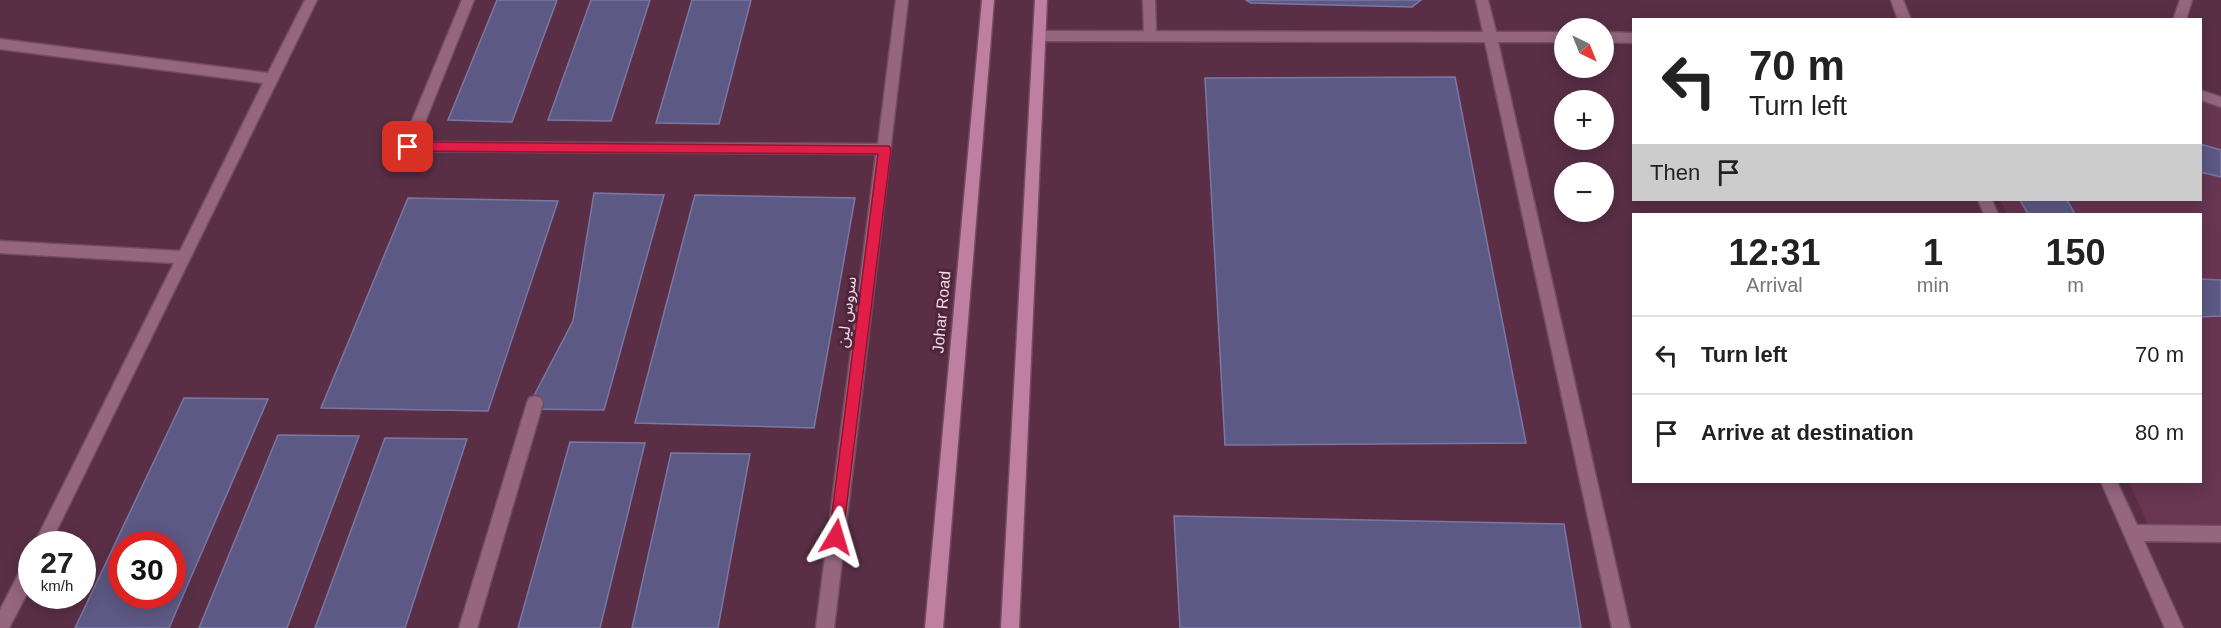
<!DOCTYPE html>
<meta charset="utf-8">
<style>
:root{--surface:#fff;--page:#f6f6f6;--text:#222;--muted:#767676;--line:#e0e0e0}
body{margin:0;font-family:Helvetica,"Noto Sans Arabic",sans-serif;background:var(--page);color:var(--text);height:100vh;display:flex;flex-direction:column;font-size:22px;white-space:nowrap}
*{box-sizing:border-box;margin:0}
p{font-size:20px;color:var(--muted)}
.icon{flex:none;width:33px;height:33px;fill:none;stroke:currentColor;stroke-width:2;stroke-linecap:round;stroke-linejoin:round}
.map{position:relative;flex:1;overflow:hidden}
.sheet{position:absolute;left:1632px;top:213px;width:570px;height:270px;display:flex;flex-direction:column;background:var(--surface);border-radius:0px;box-shadow:0 3px 15px #0003}
.sheet>*{flex:none}
.top-card{position:absolute;left:1632px;top:18px;width:570px;height:183px;border-radius:0px;box-shadow:0 3px 15px #0003;background:#fff;color:var(--text);overflow:hidden}
.needle{width:39px;rotate:137deg}
.controls{position:absolute;left:1554px;top:18px;display:grid;gap:12px}
.controls a{display:grid;place-items:center;width:60px;height:60px;border-radius:50%;background:var(--surface);box-shadow:0 3px 15px #0003;font-size:30px}
.speed{position:absolute;left:18px;top:531px;display:flex;gap:12px;font-size:30px;font-weight:700;text-align:center}
.speed>*{display:grid;place-content:center;width:78px;height:78px;border-radius:50%;background:var(--surface);box-shadow:0 3px 15px #0003;line-height:1}
.speed small{font-size:15px;font-weight:400}
.speed .limit{border:9px solid #d22;background:#fff;color:#111}
.pin{position:absolute;display:grid;place-items:center;width:51px;height:51px;color:#fff;margin:-26px;border-radius:12px;box-shadow:0 3px 9px #0006}
.me{position:absolute;width:66px;margin:-33px;rotate:7deg;stroke-linejoin:round;filter:drop-shadow(0 0 4px #0008)}
.turn{display:flex;align-items:center;gap:21px;height:126px;padding:0 18px;font-size:27px}
.turn .icon{width:78px;height:78px;stroke-width:2.5}
.turn b{display:block;font-size:42px;line-height:51px}
.then{display:flex;align-items:center;height:57px;padding:0 18px;background:#0003;gap:12px;font-size:22px}
.eta{display:flex;justify-content:space-evenly;align-items:center;height:102px;text-align:center}
.eta b{font-size:36px;font-weight:600;line-height:42px}
ul{padding:0;list-style:none}
li{display:flex;align-items:center;gap:18px;height:78px;padding:0 18px;border-top:2px solid var(--line)}
li div{flex:1}
li b{display:block;font-size:22px}
li em{font-style:normal}
.map>svg:first-child{display:block}
</style>
<div class="map">
<svg width="2221" height="628" viewBox="0 0 2221 628">
<rect width="100%" height="100%" fill="#5a2f46"/>
<path fill="#683651" d="M2201 100 2221 107V534L2152 533 2129 482H2200V214H2007L2000 200H2200Z"/>
<path fill="#5d5985" stroke="#7b77a5" stroke-width="1.5" fill-rule="evenodd" d="M497 0H557L512 122 448 120Z
M591 0H650L611 121 548 120Z
M692 0H751L719 124 656 123Z
M1246 0H1421L1412 7 1251 3Z
M1455 77 1526 443 1225 445 1205 78Z
M2200 144 2221 150V177L2200 172Z
M594 193 664 195 604 410 527 409 573 321Z
M695 195 855 198 814 428 635 423Z
M408 198 558 201 488 411 321 408Z
M2020 200H2067L2075 214H2028Z
M2200 279 2221 280V316L2200 317Z
M184 398 268 399 169 628H75ZM122 544H172V596H122Z
M278 435 359 436 287 628H199Z
M385 438 467 439 405 628H315Z
M570 442 645 443 600 628H518Z
M671 453 750 454 718 628H632Z
M1174 516 1564 524 1581 628H1180Z"/>
<g fill="none" stroke-linecap="round" stroke-linejoin="round">
<defs>
<path id="service" d="M1143 0H1155L1156 36 1150 41 1144 36Z"/>
<path id="minor" d="M305 0H317L50 544H34L174 263 0 253V241L180 251 263 83 0 49V39L268 73Z
M462 0H474L417 142 878 144 896 0H908L834 628H816L876 154 403 151 401 147Z
M1476 0H1488L1496 32H1564V42H1498L1630 628H1612L1485 42 1039 41 1033 36 1039 31 1483 32Z
M1891 0H1903L1911 20H1898Z
M2180 0H2192L2186 20H2173Z
M1604 32 1634 33V43L1604 42Z
M2200 90 2221 97V107L2200 100Z
M1978 200H1992L1998 214H1984Z
M535 396 541 398 543 403 477 628H459L527 403 529 398Z
M2101 482H2117L2137 525 2221 526V542L2144 541 2183 628H2165Z
M32 557V584L9 628H0V610L26 559Z"/>
<path id="primary" d="M982 0H994L943 628H925Z
M1035 0H1047L1019 628H1001Z"/>
</defs>
<use href="#service" stroke="#724d61" stroke-width="3"/>
<use href="#minor" stroke="#724d61" stroke-width="3"/>
<use href="#primary" stroke="#724d61" stroke-width="3"/>
<use href="#service" fill="#96667f" fill-rule="evenodd"/>
<use href="#minor" fill="#96667f" fill-rule="evenodd"/>
<use href="#primary" fill="#bf7fa1" fill-rule="evenodd"/>
</g>
<path fill="#e11d48" stroke="#92132f" stroke-width="1.5" d="M408 142 889 146 891 149 842 542 836 544 831 542 829 537 878 154 408 151 402 147Z"/>
<g text-anchor="middle" stroke-width="6" stroke-linejoin="round" paint-order="stroke">
<g font-size="16" fill="#f7dce9" stroke="#4f253c">
<text transform="translate(846 312) rotate(-83)" y="6">سروس لین</text>
<text transform="translate(941 312) rotate(-85)" y="6">Johar Road</text>
</g>
</g>
</svg>
<div class="controls">
<a><svg class="needle" viewBox="-14 -14 28 28"><path d="M0-13l5 13h-10z" fill="#e53935"/><path d="M0 13l5-13h-10z" fill="#767676"/></svg></a>
<a>+</a>
<a>−</a>
</div>
<div class="speed"><div>27<small>km/h</small></div><div class="limit">30</div></div>
<div class="pin" style="left:408px;top:147px;background:#d93025"><svg class="icon" aria-label="arrive" viewBox="0 0 24 24"><path d="M6 21V4h12l-3 4 3 4H6"/></svg></div>
<svg class="me" style="left:836px;top:537px" viewBox="-20 -20 40 40"><path d="M0-17L14 15 0 8-14 15z" fill="#e11d48" stroke="#fff" stroke-width="4"/></svg>
<div class="top-card">
<div class="turn"><svg class="icon" aria-label="left" viewBox="0 0 24 24"><path d="M17 20v-9H6M10 6l-5 5 5 5"/></svg><div><b>70 m</b>Turn left</div></div>
<div class="then">Then<svg class="icon" aria-label="arrive" viewBox="0 0 24 24"><path d="M6 21V4h12l-3 4 3 4H6"/></svg></div>
</div>
<section class="sheet">
<div class="eta">
<div><b>12:31</b><p>Arrival</p></div>
<div><b>1</b><p>min</p></div>
<div><b>150</b><p>m</p></div>
</div>
<ul>
<li><svg class="icon" aria-label="left" viewBox="0 0 24 24"><path d="M17 20v-9H6M10 6l-5 5 5 5"/></svg><div><b>Turn left</b></div><em>70 m</em></li>
<li><svg class="icon" aria-label="arrive" viewBox="0 0 24 24"><path d="M6 21V4h12l-3 4 3 4H6"/></svg><div><b>Arrive at destination</b></div><em>80 m</em></li>
</ul>
</section>
</div>
